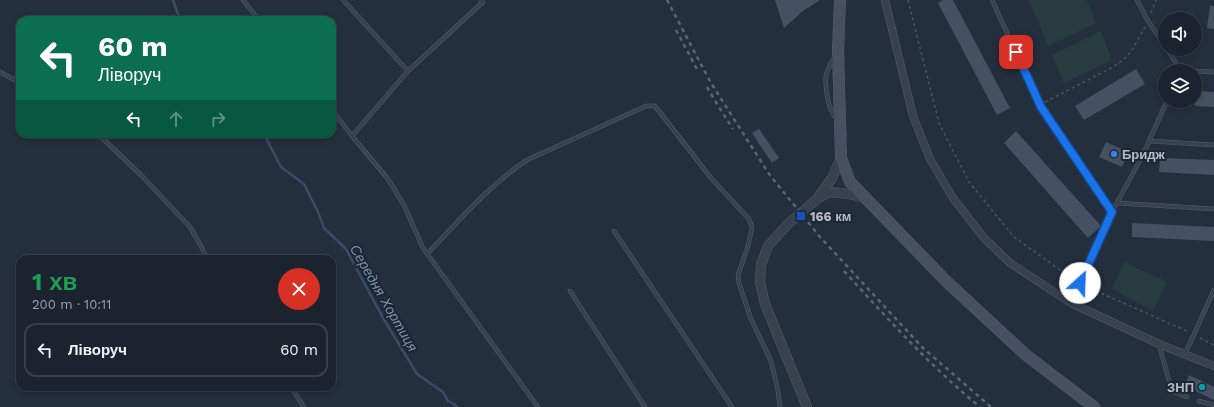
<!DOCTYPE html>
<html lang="uk">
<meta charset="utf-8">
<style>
:root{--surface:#1b232e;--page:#282f3a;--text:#f1f3f6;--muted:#a0a4aa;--line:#39404a}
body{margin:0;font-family:"Work Sans",sans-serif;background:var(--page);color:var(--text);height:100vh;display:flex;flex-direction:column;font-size:15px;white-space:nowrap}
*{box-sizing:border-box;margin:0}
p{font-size:13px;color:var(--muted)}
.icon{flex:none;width:22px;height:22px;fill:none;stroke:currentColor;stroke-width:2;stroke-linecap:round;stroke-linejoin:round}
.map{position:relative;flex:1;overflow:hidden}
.sheet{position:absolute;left:16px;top:255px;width:320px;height:136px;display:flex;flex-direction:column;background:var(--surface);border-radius:12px;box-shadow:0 2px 6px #0003,0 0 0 1px var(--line)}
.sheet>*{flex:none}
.top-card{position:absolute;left:16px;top:16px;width:320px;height:122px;border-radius:12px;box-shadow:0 2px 6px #0003,0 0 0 1px var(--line);background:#0b6e4f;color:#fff;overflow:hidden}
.controls{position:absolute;left:1158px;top:12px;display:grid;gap:8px}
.controls a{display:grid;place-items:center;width:44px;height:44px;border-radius:50%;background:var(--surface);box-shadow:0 2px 6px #0003,0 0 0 1px var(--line);font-size:20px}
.pin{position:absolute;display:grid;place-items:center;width:34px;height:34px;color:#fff;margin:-17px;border-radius:8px;box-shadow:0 2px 6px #0006}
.me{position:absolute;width:44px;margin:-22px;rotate:25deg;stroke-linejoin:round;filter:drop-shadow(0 0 3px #0008)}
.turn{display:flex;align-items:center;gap:14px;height:84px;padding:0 16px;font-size:18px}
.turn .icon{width:52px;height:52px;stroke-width:2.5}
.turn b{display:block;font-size:28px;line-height:34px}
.lanes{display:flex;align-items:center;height:38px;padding:0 16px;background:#0003;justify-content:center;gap:20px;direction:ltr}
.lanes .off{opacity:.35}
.round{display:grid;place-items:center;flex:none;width:42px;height:42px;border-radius:21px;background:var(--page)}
.summary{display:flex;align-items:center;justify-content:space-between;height:68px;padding:0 16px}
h1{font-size:24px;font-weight:700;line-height:30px;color:#1e9e55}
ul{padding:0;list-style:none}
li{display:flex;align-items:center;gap:12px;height:54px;margin:0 8px 6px;padding:0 8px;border:2px solid var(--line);border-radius:12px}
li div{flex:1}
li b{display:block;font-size:15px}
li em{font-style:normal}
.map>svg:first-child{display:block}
</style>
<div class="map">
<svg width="1214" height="407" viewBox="0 0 1214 407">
<rect width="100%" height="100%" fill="#242f3e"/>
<path fill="#263c3f" d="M1029 0H1087L1096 23 1048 46Z
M1101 31 1112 60 1064 83 1052 55Z
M1124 262 1167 282 1153 311 1112 289Z"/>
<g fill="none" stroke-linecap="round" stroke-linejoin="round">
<path stroke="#394c67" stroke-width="2.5" d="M173 0 180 20
M264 134 281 167 304 184 318 212 324 228 346 249 383 318 417 374 443 392 448 401 454 404 457 407"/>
</g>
<path fill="#455162" d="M775 0H820L803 11 784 28Z
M943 0H953L1010 108 997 115 938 3Z
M1210 6H1214V29L1207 28Z
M1136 69 1145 84 1084 120 1075 106Z
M1195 91 1214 92V107L1195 106Z
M759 129 779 158 772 163 752 133Z
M1016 131 1101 226 1088 238 1004 143Z
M1106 142 1128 152 1122 167 1099 157Z
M1160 158 1214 160V175L1159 172Z
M1132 223 1214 227V241L1132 237Z
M1189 375 1214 387V400L1189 388 1191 385 1186 383Z"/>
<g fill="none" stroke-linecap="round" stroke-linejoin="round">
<defs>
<path id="service" d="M243 0 259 20
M343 0 408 71
M481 0 483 2 408 71 352 136 388 179 404 205 423 248 538 407
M992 0 1041 107 1112 212
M1137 0 1148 21 1165 46
M1167 49 1181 71
M835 56C832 62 827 69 826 76 825 88 828 111 837 119
M1181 71H1188
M1195 71 1214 72
M0 72 20 83
M332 110 352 136
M98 134 141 175 190 227 201 246 207 259
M1149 141 1214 145
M1117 203 1214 209
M614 231 732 407
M427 254C459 221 489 185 527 160L646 106H655L711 178 749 219 752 228 748 246 738 275 739 283 751 319 771 361 778 391 780 407
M570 291 645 407
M1071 302 1112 212 1144 153 1149 141 1167 101
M1159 345 1172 391 1187 397
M1185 354 1214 290
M291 387 304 407
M1199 401 1214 405"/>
<path id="minor" d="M885 0 913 116 930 159 953 198 984 238 1010 263 1071 303 1159 344 1214 366"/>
<path id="tertiary" d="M818 198 830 192 848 194 865 198
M807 407 765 304 760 282 761 265 768 246 788 224 817 199 832 178 841 158"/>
<path id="secondary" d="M840 0 838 50 841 158 850 182 946 281 1026 355 1094 407"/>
</defs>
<use href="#service" stroke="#565f6c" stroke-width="4.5"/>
<use href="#minor" stroke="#565f6c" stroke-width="8"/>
<use href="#tertiary" stroke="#565f6c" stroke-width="10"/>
<use href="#secondary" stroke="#565f6c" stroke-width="12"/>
<path stroke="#44595c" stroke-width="1.5" stroke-dasharray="3 3" stroke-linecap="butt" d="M908 0 939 123 969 182 1014 237 1074 280
M1151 13 1156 0
M1045 102 1113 67C1132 55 1134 46 1145 27
M1085 286 1189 332
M1200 338 1214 345"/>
<use href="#service" stroke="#38414e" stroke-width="3.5"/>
<use href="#minor" stroke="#38414e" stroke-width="7"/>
<use href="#tertiary" stroke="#38414e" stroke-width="9"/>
<use href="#secondary" stroke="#465061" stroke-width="11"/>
<path stroke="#5a6575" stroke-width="2.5" stroke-dasharray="4 4" stroke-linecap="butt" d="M667 0 711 83 769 174 820 237 923 348 991 407
M676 30 698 71
M707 87 717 104 733 129
M844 271C887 318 930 366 980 407"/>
</g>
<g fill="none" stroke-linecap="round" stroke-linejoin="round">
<defs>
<path id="route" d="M1016 52 1041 107 1112 212 1080 283"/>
</defs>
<use href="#route" stroke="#114b97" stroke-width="10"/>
<use href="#route" stroke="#1a73e8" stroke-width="7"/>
</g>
<circle fill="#3f7fe0" stroke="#1d2633" stroke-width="1.5" cx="1114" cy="154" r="4"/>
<rect fill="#1a4fb4" stroke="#1d2633" stroke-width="1.5" x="796" y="211" width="10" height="10" rx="2"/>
<circle fill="#0f9aa8" stroke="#1d2633" stroke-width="1.5" cx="1202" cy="387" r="4"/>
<g text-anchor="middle" stroke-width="4" stroke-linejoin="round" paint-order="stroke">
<g font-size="13" font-weight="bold" fill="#b4bcc9" stroke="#1d2633" text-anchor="start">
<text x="1122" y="159">Бридж</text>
<text x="810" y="221">166 км</text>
<text x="1194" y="392" text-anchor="end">ЗНП</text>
</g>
<g font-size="14" font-style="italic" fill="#7c92b1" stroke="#1d2633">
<text transform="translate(384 298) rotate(60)" y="5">Середня Хортиця</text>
</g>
</g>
</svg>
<div class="controls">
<a><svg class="icon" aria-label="sound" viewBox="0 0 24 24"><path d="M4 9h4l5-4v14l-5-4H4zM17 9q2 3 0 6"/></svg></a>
<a><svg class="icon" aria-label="layers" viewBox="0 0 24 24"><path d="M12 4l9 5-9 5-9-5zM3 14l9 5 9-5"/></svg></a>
</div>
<div class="pin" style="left:1016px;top:52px;background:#d93025"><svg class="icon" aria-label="arrive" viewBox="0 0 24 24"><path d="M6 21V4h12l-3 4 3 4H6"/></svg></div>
<svg class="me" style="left:1080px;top:283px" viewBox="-20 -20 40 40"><circle r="19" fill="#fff"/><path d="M0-13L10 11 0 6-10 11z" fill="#1a73e8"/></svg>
<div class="top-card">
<div class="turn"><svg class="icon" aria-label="left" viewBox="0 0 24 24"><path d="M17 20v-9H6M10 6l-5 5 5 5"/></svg><div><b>60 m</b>Ліворуч</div></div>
<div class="lanes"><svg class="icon" aria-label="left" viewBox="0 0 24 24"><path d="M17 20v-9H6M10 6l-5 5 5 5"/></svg><svg class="icon off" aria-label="ahead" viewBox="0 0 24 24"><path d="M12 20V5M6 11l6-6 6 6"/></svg><svg class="icon off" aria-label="right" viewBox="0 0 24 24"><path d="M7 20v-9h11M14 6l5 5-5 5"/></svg></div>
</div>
<section class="sheet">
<div class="summary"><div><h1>1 хв</h1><p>200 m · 10:11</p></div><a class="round" style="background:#d93025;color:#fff"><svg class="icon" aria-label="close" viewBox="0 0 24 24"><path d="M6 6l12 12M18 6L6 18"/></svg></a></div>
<ul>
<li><svg class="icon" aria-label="left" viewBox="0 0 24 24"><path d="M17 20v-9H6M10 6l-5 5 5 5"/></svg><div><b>Ліворуч</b></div><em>60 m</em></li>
</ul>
</section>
</div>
